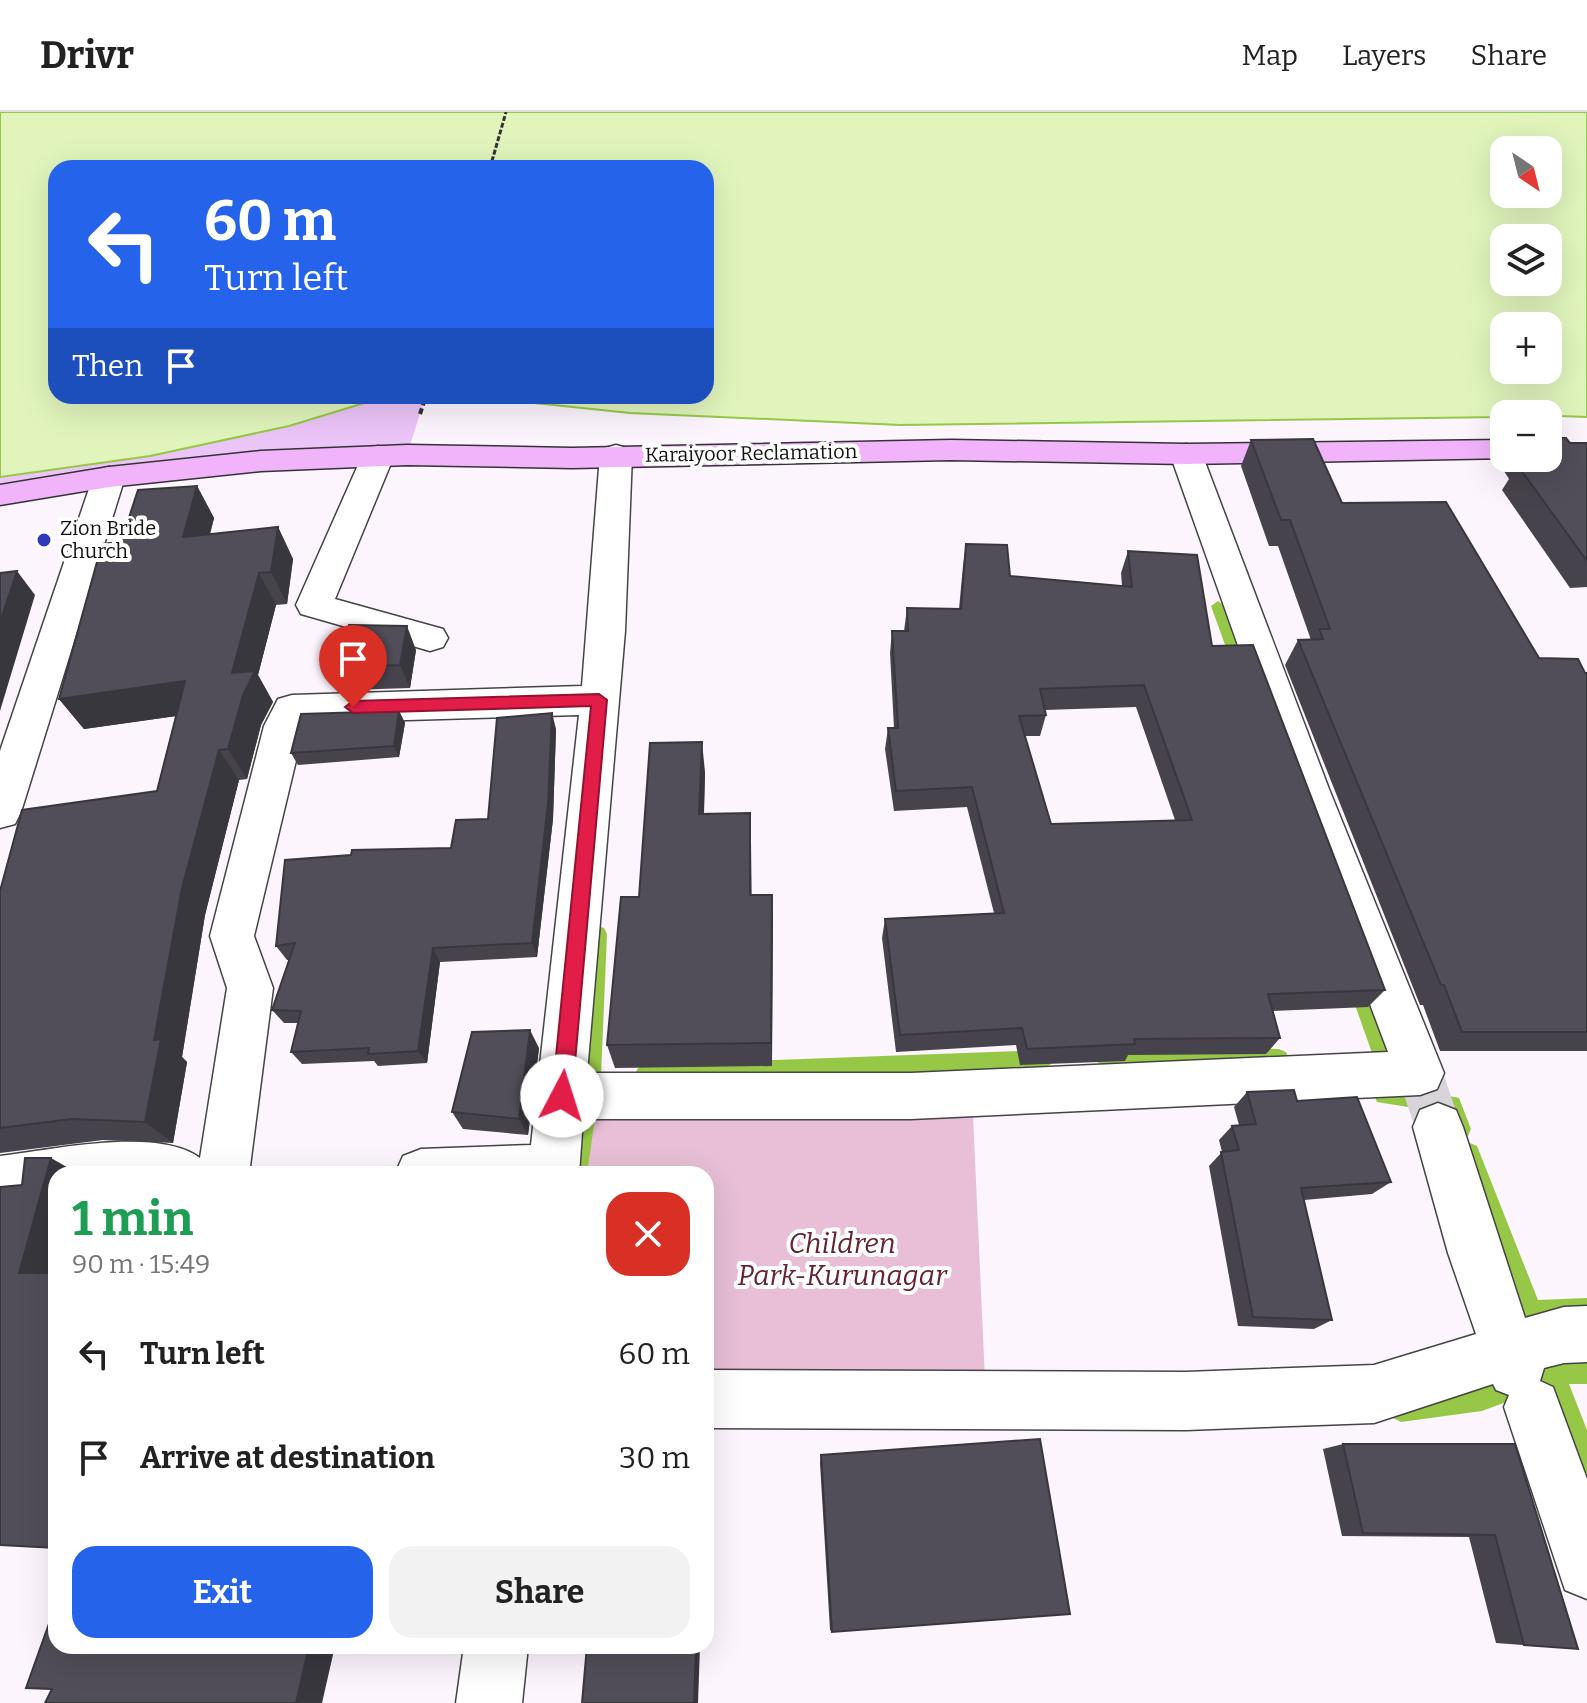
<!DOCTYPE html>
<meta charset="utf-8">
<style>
:root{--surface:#fff;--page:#f2f2f2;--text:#222;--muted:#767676;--line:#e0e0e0;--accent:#2563eb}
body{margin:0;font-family:Bitter,serif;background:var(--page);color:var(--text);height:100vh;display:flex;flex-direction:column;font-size:30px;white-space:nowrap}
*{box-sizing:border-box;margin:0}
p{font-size:26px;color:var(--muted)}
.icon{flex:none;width:44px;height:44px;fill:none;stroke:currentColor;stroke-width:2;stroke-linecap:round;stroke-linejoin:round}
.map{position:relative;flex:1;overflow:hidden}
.panel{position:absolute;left:48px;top:1054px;width:666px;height:488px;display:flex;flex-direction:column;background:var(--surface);border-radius:24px;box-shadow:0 8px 32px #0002}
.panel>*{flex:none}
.guide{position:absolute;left:48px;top:48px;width:666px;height:244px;border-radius:24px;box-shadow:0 8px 32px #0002;background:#2563eb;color:#fff;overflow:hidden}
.needle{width:52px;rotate:145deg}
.fabs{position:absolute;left:1490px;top:24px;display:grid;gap:16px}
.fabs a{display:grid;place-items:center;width:72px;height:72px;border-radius:16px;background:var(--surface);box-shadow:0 8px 32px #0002;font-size:40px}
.pin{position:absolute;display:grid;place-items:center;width:68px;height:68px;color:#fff;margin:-82px -34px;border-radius:50% 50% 50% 0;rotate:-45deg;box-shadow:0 0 8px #0007}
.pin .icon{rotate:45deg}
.me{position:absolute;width:88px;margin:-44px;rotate:5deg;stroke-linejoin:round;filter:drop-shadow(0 0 6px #0008)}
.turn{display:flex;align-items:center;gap:28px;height:168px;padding:0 24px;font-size:36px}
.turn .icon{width:104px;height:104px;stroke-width:2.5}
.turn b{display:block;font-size:56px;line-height:68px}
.then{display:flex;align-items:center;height:76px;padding:0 24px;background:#0003;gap:16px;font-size:30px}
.round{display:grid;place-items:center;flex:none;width:84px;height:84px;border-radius:24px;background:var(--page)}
.headline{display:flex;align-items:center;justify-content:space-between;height:136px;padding:0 24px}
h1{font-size:48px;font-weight:700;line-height:60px;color:#1e9e55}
.cta{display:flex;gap:16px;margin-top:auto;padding:16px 24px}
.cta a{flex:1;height:92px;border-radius:24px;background:var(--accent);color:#fff;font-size:32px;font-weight:700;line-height:92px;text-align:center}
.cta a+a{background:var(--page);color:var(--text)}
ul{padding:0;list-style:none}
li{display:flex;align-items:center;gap:24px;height:104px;padding:0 24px}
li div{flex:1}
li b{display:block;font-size:30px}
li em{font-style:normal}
header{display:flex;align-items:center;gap:48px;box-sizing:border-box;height:112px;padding:0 40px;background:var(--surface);border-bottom:2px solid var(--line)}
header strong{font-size:38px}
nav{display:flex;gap:44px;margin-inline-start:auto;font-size:28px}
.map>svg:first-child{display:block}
</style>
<header>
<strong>Drivr</strong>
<nav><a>Map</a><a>Layers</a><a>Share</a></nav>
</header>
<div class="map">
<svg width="1587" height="1591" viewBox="0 0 1587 1591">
<rect width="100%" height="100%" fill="#fcf5fe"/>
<path fill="#e8bfd6" d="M972 981 986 1290 706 1287V1062H553L562 984Z"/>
<path fill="#ebc4f8" d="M425 285 407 343 0 383V365L150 344 289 314 374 288Z"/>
<path fill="#e0f4bc" stroke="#97c747" stroke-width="2" fill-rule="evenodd" d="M0 0H1587V305L1504 302V305L900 313 630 301 467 284H706V56H56V284H441L374 288 289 314 150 344 0 365ZM1504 38H1548V82H1504ZM1504 126H1548V170H1504ZM1504 214H1548V258H1504Z"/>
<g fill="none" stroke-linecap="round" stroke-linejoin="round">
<path fill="#97c747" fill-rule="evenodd" d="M1218 489 1225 494 1249 555 1246 559 1241 560 1233 555 1211 494Z
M598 814 604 816 607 822 601 964 587 1062H567L581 964 589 822 592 816Z
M1357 865 1364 867 1366 873 1395 950 1392 956 1385 959 1366 956 1363 950 1366 944 1372 941 1348 873 1350 867Z
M1168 934 1279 937 1286 940 1289 946 1286 952 1279 955 1168 952 1105 954 1098 951 1095 945 1098 939 1105 936Z
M1043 938 1050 941 1053 947 1050 953 1043 956 645 971 638 968 635 962 638 956 645 953Z
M1384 974H1403L1459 986 1471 1017 1468 1024 1461 1027 1454 1024 1445 1001 1377 990 1374 983 1377 976Z
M1470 1031 1477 1034 1538 1188 1587 1186V1208L1531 1210 1523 1207 1460 1041 1463 1034Z
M1587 1248V1272H1569L1587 1318V1361L1578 1358 1547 1275 1482 1299 1401 1310 1393 1306 1389 1298 1393 1290 1401 1286 1482 1275 1553 1249Z"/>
<path stroke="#d9d3da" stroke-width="44" stroke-dasharray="44 22" stroke-linecap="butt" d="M1420 961 1438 1015"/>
<defs>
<path id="street" d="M1186 332 1197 335 1202 342 1329 677 1444 961 1437 977 1420 983 911 1007H583L579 1062H395L403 1044 421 1037 531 1033 579 603 305 611 254 824 273 876 249 1062H56V1088L0 1094V1044C52 1038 157 1014 200 1046L227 876 210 824 264 614 278 587 292 583 582 574 600 343 605 336 616 333 627 336 632 343 625 519 587 961H911L1388 940 1289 677 1170 342 1175 335Z
M378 334 389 337 394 344 335 487 443 517 448 526 443 535 430 539 301 502 296 493 362 344 367 337Z
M109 355 120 358 125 365 21 700 15 712 0 716V639L93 365 98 358Z
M1438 991 1456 998 1463 1015 1525 1206 1564 1195 1587 1194V1250L1564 1251 1544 1256 1540 1269 1553 1275 1587 1367V1487L1565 1478 1504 1295 1509 1283 1496 1278 1493 1272 1374 1311 1186 1318 706 1316V1258L1186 1260 1374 1253 1476 1222 1448 1141 1413 1015 1420 998Z
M464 1534H528L522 1591H456Z"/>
<path id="secondary" d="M951 328 1186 332 1504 328V346H1510L1186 352 951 348 572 356 407 353 261 359 109 375 0 393V373L109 355 261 339 407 333 572 336Z"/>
</defs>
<use href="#street" stroke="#444" stroke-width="3"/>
<use href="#secondary" stroke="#333" stroke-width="3"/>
<path stroke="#333" stroke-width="3" stroke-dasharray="5 2" stroke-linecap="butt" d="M490 56 506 0"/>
<path stroke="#333" stroke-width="4" stroke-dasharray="6 3" stroke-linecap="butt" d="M420 302 426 284"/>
<use href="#street" fill="#fff" fill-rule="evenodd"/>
<use href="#secondary" fill="#f1b4fb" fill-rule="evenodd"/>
</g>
<path fill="#47434d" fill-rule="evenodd" d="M1251 328 1342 391 1539 546 1587 561V939H1440L1423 893H1420L1285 553 1298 528H1311L1278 434H1269L1241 354Z
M1570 331H1587V475L1570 476 1502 378 1509 367 1499 351 1504 344V346H1548Z
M197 374 214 406 210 422 278 415 293 447 287 492 276 493 258 563 273 590 261 613 247 667 239 668 205 803 182 945 187 950 173 1031 103 1028 0 1041V779L157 679 176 604 84 617 59 587 121 430Z
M966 432 1010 464 1122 474 1121 461 1128 439 1212 534 1385 878 1368 895 1272 899 1280 926 1266 942 1128 943 1125 949 1020 953 1016 933 896 940 882 826 885 807 994 801 967 695 894 699 885 637 888 616H894L890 541 892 519H904L907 496 959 497 963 454ZM1136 595 1175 708 1051 712 1025 624H1040L1046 603 1045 598Z
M416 538 410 576 348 578 336 555Z
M399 599 405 611 399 645 298 653 291 641Z
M556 617 553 707 537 845 440 850 427 951 378 954 374 949 302 952 291 940 298 911H284L272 898 290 848H287L276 834 451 736 488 707Z
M705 660 704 702 751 730V783H772V954L615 956 607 933 639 785Z
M539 936 528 1023 463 1017 452 1000Z
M1247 980 1297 989 1391 1070 1372 1082 1304 1088 1332 1208 1314 1217 1238 1214 1209 1054 1222 1040 1219 1028 1232 1014 1239 1013 1234 995Z
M1343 1332H1515L1578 1537 1496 1531 1469 1425 1342 1424 1323 1337Z
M821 1343 832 1520 830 1518 820 1351Z"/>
<path fill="#39373e" d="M197 374 214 406 201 457 183 425Z
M278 415 293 447 287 492 271 460Z
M17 459 35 483 0 599V510Z
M259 461 276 493 258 563 273 590 261 613 247 667 228 637 232 561Z
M407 514 416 538 410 576 400 553Z
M185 569 205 600 84 617 59 587Z
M399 599 405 611 399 645 394 634Z
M552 601 556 617 553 707 537 845 532 831Z
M702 630 705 660 703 730 699 702Z
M219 638 239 668 205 803 182 945 187 950 173 1031 145 1010 154 928 182 776Z
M750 701 751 730 752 810 750 783Z
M772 783 773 810 772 954 771 931Z
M433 836 440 850 427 951 418 939Z
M530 918 539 936 528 1023 519 1007Z
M51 1046 79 1062H56V1174L19 1161Z
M309 1534H335L322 1591H296Z
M696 1534H700L698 1591H694Z"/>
<path fill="#524e59" stroke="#39373e" stroke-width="2" fill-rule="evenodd" d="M1548 326H1566L1570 331H1587V449L1518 354 1532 353 1527 346H1548Z
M1313 327 1342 391 1446 390 1539 546 1578 547 1585 561H1587V920H1462L1444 873H1441L1298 528 1323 527 1319 517H1330L1290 408H1281L1251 328Z
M197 374 183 425 278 415 271 460 259 461 232 561 255 559 243 583 228 637 219 638 182 776 154 928 161 927 145 1010 72 1007 0 1016V779L22 698 157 679 185 569 59 587 102 432 121 430 138 378Z
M966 432 1007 433 1010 464 1132 475 1128 439 1197 443 1212 534 1253 533 1385 878 1268 882 1280 926 1134 927 1135 932 1027 937 1022 916 900 923 885 807 1004 801 972 675 896 679 888 616H898L892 519H908L907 496 961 497ZM1144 573 1192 708 1051 712 1019 604 1046 603 1040 577Z
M17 459 0 510V461Z
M349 513 407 514 400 553 336 555Z
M399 599 394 634 291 641 301 602Z
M552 601 548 691 532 831 433 836 418 939 368 942 369 936 291 940 301 899 272 898 295 831 276 834 285 748 351 743 352 738 451 736 456 708 488 707 497 606Z
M702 630 699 702 750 701V783H772L771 931 607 933 621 785H639L650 631Z
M530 918 519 1007 452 1000 472 920Z
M1294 978 1297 989 1357 985 1391 1070 1301 1076 1332 1208 1253 1205 1221 1040 1239 1038 1232 1014 1256 1012 1247 980Z
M25 1046H51L19 1161H56V1436L0 1433V1075L22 1073Z
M1040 1327 1070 1502 832 1520 821 1343Z
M1343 1332H1515L1578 1537 1524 1533 1495 1423 1363 1421Z
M56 1492V1534H309L296 1591H45L52 1577 26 1576Z
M587 1534H696L694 1591H582Z"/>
<path fill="#e11d48" stroke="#92132f" stroke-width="2" d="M599 582 607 588 572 984 569 991 562 994 555 991 552 984 591 594 353 601 345 595 353 589Z"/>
<circle fill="#2f39bb" stroke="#fff" stroke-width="3" cx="44" cy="428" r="8"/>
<g text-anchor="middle" stroke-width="8" stroke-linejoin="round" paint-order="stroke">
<g font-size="20" fill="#111" stroke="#fff">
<text transform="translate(751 341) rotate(-1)" y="7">Karaiyoor Reclamation</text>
</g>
<g font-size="20" fill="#111" stroke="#fff" text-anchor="start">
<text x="60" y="423">Zion Bride<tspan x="60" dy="23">Church</tspan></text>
</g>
<g font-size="28" font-style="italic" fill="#672333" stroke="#fff">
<text x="842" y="1141">Children<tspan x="842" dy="32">Park-Kurunagar</tspan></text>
</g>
</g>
</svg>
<div class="fabs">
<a><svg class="needle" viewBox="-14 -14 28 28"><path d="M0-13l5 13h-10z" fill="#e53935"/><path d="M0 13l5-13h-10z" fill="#767676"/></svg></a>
<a><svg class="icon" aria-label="layers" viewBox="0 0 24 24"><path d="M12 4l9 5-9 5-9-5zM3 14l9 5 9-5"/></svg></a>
<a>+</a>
<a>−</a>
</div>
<div class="pin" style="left:353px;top:595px;background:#d93025"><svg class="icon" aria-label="arrive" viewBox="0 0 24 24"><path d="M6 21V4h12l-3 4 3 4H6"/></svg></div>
<svg class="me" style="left:562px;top:984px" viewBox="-20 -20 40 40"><circle r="19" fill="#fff"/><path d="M0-13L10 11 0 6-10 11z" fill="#e11d48"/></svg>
<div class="guide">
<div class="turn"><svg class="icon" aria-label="left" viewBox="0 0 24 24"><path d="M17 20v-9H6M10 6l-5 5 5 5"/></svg><div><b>60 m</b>Turn left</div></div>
<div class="then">Then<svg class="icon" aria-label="arrive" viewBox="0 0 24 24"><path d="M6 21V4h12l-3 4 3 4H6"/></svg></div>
</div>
<section class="panel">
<div class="headline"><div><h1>1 min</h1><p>90 m · 15:49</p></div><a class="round" style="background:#d93025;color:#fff"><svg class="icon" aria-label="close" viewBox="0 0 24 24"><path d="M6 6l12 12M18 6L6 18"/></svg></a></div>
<ul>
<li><svg class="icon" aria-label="left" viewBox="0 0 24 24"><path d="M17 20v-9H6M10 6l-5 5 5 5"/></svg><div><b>Turn left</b></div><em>60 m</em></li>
<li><svg class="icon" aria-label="arrive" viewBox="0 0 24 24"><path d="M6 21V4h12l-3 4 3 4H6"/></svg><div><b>Arrive at destination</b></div><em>30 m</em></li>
</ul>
<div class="cta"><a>Exit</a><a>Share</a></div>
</section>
</div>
